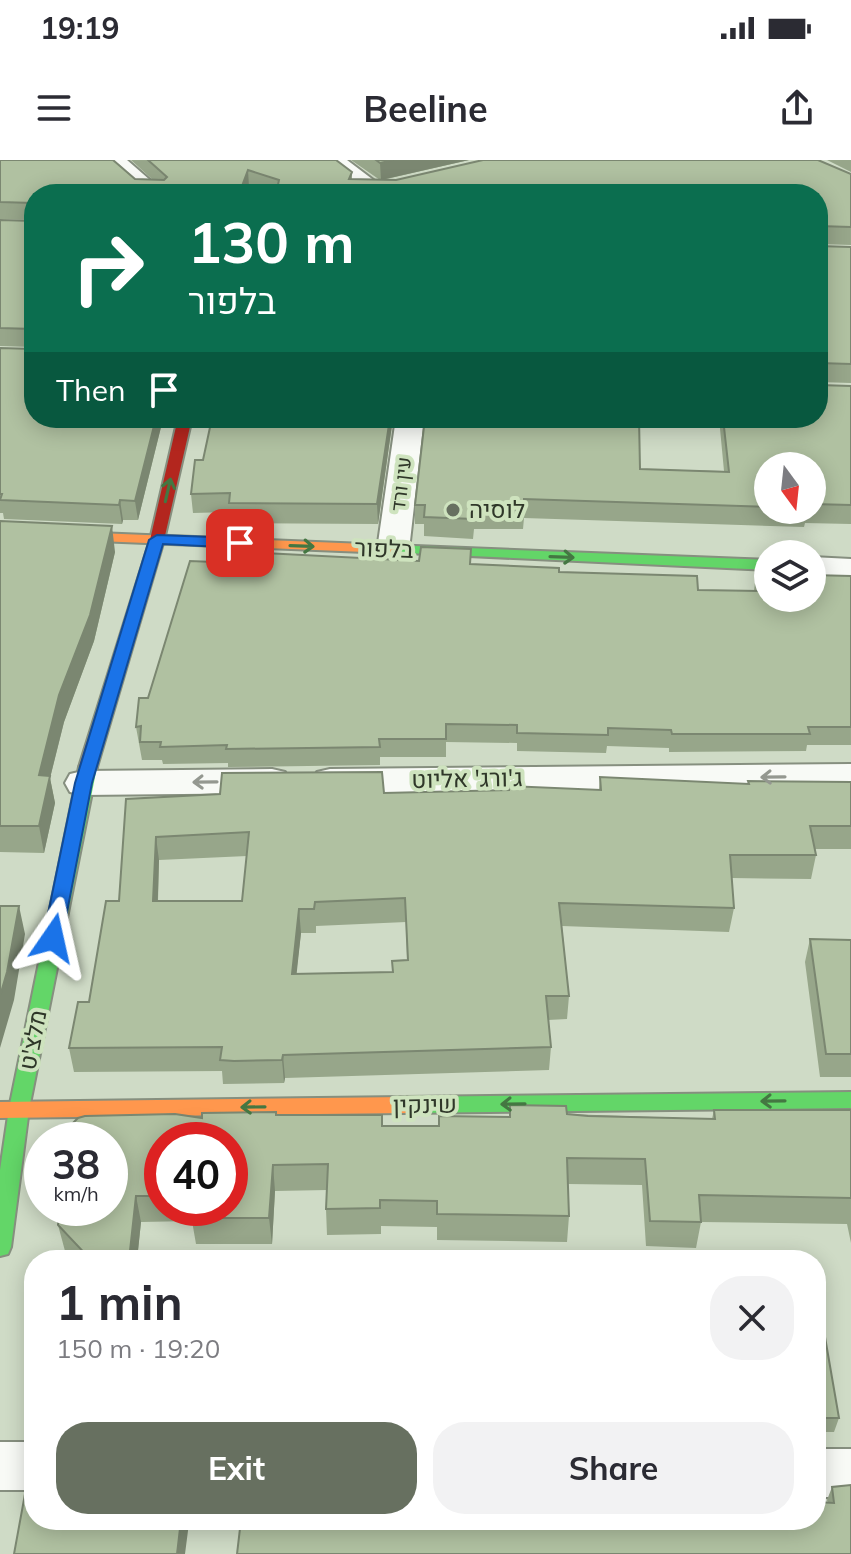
<!DOCTYPE html>
<meta charset="utf-8">
<style>
:root{--surface:#fff;--page:#f2f2f3;--text:#2b2b33;--muted:#7c7c81;--accent:#677060}
body{margin:0;font-family:Mulish,Heebo,sans-serif;background:var(--page);color:var(--text);height:100vh;display:flex;flex-direction:column;font-size:30px;white-space:nowrap}
*{box-sizing:border-box;margin:0}
p{font-size:26px;color:var(--muted)}
.icon{flex:none;width:44px;height:44px;fill:none;stroke:currentColor;stroke-width:2;stroke-linecap:round;stroke-linejoin:round}
.map{position:relative;flex:1;overflow:hidden}
.side{position:absolute;left:24px;top:1090px;width:802px;height:280px;display:flex;flex-direction:column;background:var(--surface);border-radius:32px;box-shadow:0 4px 20px #0003}
.side>*{flex:none}
.banner{position:absolute;left:24px;top:24px;width:804px;height:244px;border-radius:32px;box-shadow:0 4px 20px #0003;background:#0b6e4f;color:#fff;overflow:hidden}
.needle{width:52px;rotate:165deg}
.tools{position:absolute;left:754px;top:292px;display:grid;gap:16px}
.tools a{display:grid;place-items:center;width:72px;height:72px;border-radius:50%;background:var(--surface);box-shadow:0 4px 20px #0003;font-size:40px}
.speed{position:absolute;left:24px;top:962px;display:flex;gap:16px;font-size:40px;font-weight:700;text-align:center}
.speed>*{display:grid;place-content:center;width:104px;height:104px;border-radius:50%;background:var(--surface);box-shadow:0 4px 20px #0003;line-height:1}
.speed small{font-size:20px;font-weight:400}
.speed .limit{border:12px solid #d22;background:#fff;color:#111}
.pin{position:absolute;display:grid;place-items:center;width:68px;height:68px;color:#fff;margin:-34px;border-radius:16px;box-shadow:0 4px 12px #0006}
.me{position:absolute;width:88px;margin:-44px;rotate:11deg;stroke-linejoin:round;filter:drop-shadow(0 0 6px #0008)}
.turn{display:flex;align-items:center;gap:28px;height:168px;padding:0 32px;font-size:36px}
.turn .icon{width:104px;height:104px;stroke-width:2.5}
.turn b{display:block;font-size:56px;line-height:68px}
.then{display:flex;align-items:center;height:76px;padding:0 32px;background:#0003;gap:16px;font-size:30px}
.round{display:grid;place-items:center;flex:none;width:84px;height:84px;border-radius:32px;background:var(--page)}
.head{display:flex;align-items:center;justify-content:space-between;height:136px;padding:0 32px}
h1{font-size:48px;font-weight:700;line-height:60px}
.cta{display:flex;gap:16px;margin-top:auto;padding:16px 32px}
.cta a{flex:1;height:92px;border-radius:32px;background:var(--accent);color:#fff;font-size:32px;font-weight:700;line-height:92px;text-align:center}
.cta a+a{background:var(--page);color:var(--text)}
.status{display:flex;justify-content:space-between;align-items:center;height:56px;padding:0 40px;background:var(--surface);direction:ltr}
.status svg{height:22px;fill:currentColor}
header{display:flex;justify-content:space-between;align-items:center;height:104px;padding:0 32px;background:var(--surface);font-size:36px;font-weight:700}
.map>svg:first-child{display:block}
</style>
<div class="status"><b>19:19</b><svg viewBox="0 0 49 12"><path d="M0 12V9h3v3zM5 12V6h3v6zM10 12V3h3v9zM15 12V0h3v12zM26 1h20v11H26zM47 4h2v5h-2z"/></svg></div>
<header><svg class="icon" aria-label="menu" viewBox="0 0 24 24"><path d="M4 6h16M4 12h16M4 18h16"/></svg>Beeline<svg class="icon" aria-label="share" viewBox="0 0 24 24"><path d="M12 15V3M7 8l5-5 5 5M5 13v7h14v-7"/></svg></header>
<div class="map">
<svg width="851" height="1394" viewBox="0 0 851 1394">
<rect width="100%" height="100%" fill="#cfdbc6"/>
<g fill="none" stroke-linecap="round" stroke-linejoin="round">
<defs>
<path id="street" d="M100 0H127L166 34H139Z
M319 0H347L388 31 386 34H364Z
M396 258H424L409 390 404 397 393 399 382 397 377 390Z
M812 397 851 399V419L812 417Z
M851 604V628L330 633 317 630 312 621 317 612 330 609Z
M272 609 285 612 290 621 285 630 272 633 83 635 70 632 65 623 70 614 83 611Z
M0 1282H34V1330H0Z
M816 1289H851V1337H816Z"/>
<path id="fast" d="M390 385 768 400V410L385 392V386Z
M88 601 97 607 29 949 11 1087 8 1094 0 1096V1010L9 949 79 607Z
M851 932V948L405 953 398 951 395 945 398 939 405 937Z"/>
<path id="slow" d="M0 369 390 385 397 389 390 393 0 377Z
M405 937 412 939 415 945 412 951 405 953 0 958V942Z"/>
<path id="jam" d="M178 258H192L164 380 97 607 88 613 79 607 150 380Z"/>
</defs>
<use href="#street" stroke="#868f7f" stroke-width="4"/>
<use href="#fast" stroke="#868f7f" stroke-width="4"/>
<use href="#slow" stroke="#868f7f" stroke-width="4"/>
<use href="#jam" stroke="#868f7f" stroke-width="4"/>
<use href="#street" fill="#f8faf6" fill-rule="evenodd"/>
<use href="#fast" fill="#63d668" fill-rule="evenodd"/>
<use href="#slow" fill="#ff974d" fill-rule="evenodd"/>
<use href="#jam" fill="#b3261e" fill-rule="evenodd"/>
</g>
<path fill="#97a68a" fill-rule="evenodd" d="M0 0 135 19 153 20 131 0H336L352 12V19L380 20 351 0H469L382 20 851 14V85L819 84V86L851 87V223L819 222V225L851 226V364L805 363 804 367 524 358 523 369H474L473 379 424 376V364H415V345L425 258H650V260H639L640 309 724 311 719 258H818V34H272L249 27 34 258H164L163 259 138 360H123L122 364 4 359 3 353H0V188L33 189V187L0 186V60H33L0 59ZM768 306H812V350H768Z
M827 0H851V12Z
M212 258H393L378 364 231 363 230 352 193 353 191 334 203 300Z
M0 361 115 392 94 481 64 562 50 618 55 643 44 693 0 692Z
M214 402 471 404 559 412 698 430 754 431 756 414 851 416V585H807L806 591 669 592V588L607 586 606 593 517 591V583L446 582V597H380V605L228 607V603L163 604 162 600H142L136 567 148 538Z
M600 617 748 624V621L851 622V689H815L816 695 811 719 732 718 734 748 729 772 562 766 569 836 567 859 548 860 551 887 549 910 285 918 284 923 223 924 222 911 74 912 69 888 89 842 119 741 126 639 599 630ZM247 696 242 741H158L159 700ZM406 762 407 800 392 812 296 814 301 773H316V766Z
M810 779 851 780V917H820L805 802Z
M510 945 566 946 567 954 712 959 714 950H851V1083L847 1064 701 1062 696 1088 646 1086 642 1025 568 1024 569 1056 567 1082 437 1080V1067L381 1066V1074L327 1075 326 1049 327 1030 275 1031 272 1084H196L192 1061 141 1062 137 1100H74L65 1091 58 1065 60 1048H110V980H69L70 966 78 958 85 956 175 954 202 958V953L276 952V955H382L383 966H439V956L509 957ZM162 980H230V1048H162Z
M816 1125 839 1258 834 1272H816Z
M832 1327 851 1394H237L241 1360H297V1365L429 1367 816 1360 828 1343 827 1340Z"/>
<path fill="#7b8771" d="M393 0H469L381 20 380 3Z
M248 10 249 27 246 34H239Z
M156 258H164L163 259 138 360 135 341Z
M390 258H393L378 364 377 344Z
M120 340 123 360 122 364 119 345Z
M112 366 115 392 94 481 64 562 50 618 55 643 44 693 39 666V615L59 535Z
M156 677 159 700 157 764 153 741Z
M19 746 25 774 14 840 0 888V836Z
M299 749 301 773 294 838 292 814Z
M283 895 285 918 284 923 282 900Z
M273 1005 275 1031 272 1084 269 1058Z
M136 1036 141 1062 137 1100H129Z
M181 1360H188L189 1363 185 1394H177Z"/>
<path fill="#b0c1a1" stroke="#7b8771" stroke-width="2" fill-rule="evenodd" d="M0 0H113L135 19 164 20 167 17 148 0H336L352 12 349 19 396 20 483 0H818L851 14V67L819 66V86L851 87V204L819 203V225L851 226V345L812 344V306H768V347L524 339V350L474 349V359L424 357 425 345H415L425 258H639L640 309 729 312 723 258H818V34H276L279 20 248 10 239 34H34V258H156L135 341 120 340 119 345 0 340 2 334H0V188L33 189V169L0 168V60L33 61V43L0 42Z
M376 0H393L380 3Z
M212 258H390L377 344 229 343 230 333 191 334 195 300H203Z
M0 361 112 366 90 455 59 535 39 615 50 616 39 666H0Z
M421 387 471 389 470 404 559 408V412L697 416 698 430 759 431 756 414H768V438H812V415L851 416V567H808L810 574H672L671 570 608 568V575L517 573V565L446 564V579H379L380 587 226 589 227 585 160 587 161 582H140L141 566 136 567 139 538H148L190 401 214 402 217 391H225L419 401Z
M382 612 384 633 509 630V626L601 630 600 617 749 624 748 621 851 622V666H810L816 695H730L734 748 559 743 569 836H546L551 887 283 895 282 900 234 901 220 900 222 887 69 888 78 842H89L106 741H119L126 639 220 634 222 613ZM249 672 242 741H153L156 677ZM405 738 408 800 392 801 393 812 292 814 299 749H314L315 742Z
M0 746H19L7 812 0 836Z
M810 779 851 780V894H826Z
M510 945 566 946 567 954 588 956 715 959 714 950H851V1038L699 1035 701 1062 650 1061 645 999 567 998 569 1056 437 1054V1041L380 1040V1048L326 1049 328 1004 273 1005 269 1058H192L193 1048H230V980H162V1036H136L129 1100H91L58 1065 60 1048H110V980H69L70 966 78 958 85 956 175 954 202 958V953L276 952V955H382V966H439V956L510 957Z
M816 1125 839 1258H816Z
M851 1325V1394H237L241 1360H294V1365L429 1367V1360H816V1342L834 1343 832 1327Z
M25 1334H34V1360H181L177 1394H14Z"/>
<defs><path id="oneway-shaft" d="M-6 0H5M1.5-3L5.5 0L1.5 3" fill="none" stroke-width="1.6" stroke-linecap="round" stroke-linejoin="round" transform="scale(2)"/></defs>
<g stroke="#447742">
<use href="#oneway-shaft" transform="translate(168 330) rotate(-77)"/>
<use href="#oneway-shaft" transform="translate(302 386) rotate(2)"/>
<use href="#oneway-shaft" transform="translate(562 397) rotate(2)"/>
<use href="#oneway-shaft" transform="translate(773 941) rotate(179)"/>
<use href="#oneway-shaft" transform="translate(513 944) rotate(179)"/>
<use href="#oneway-shaft" transform="translate(253 947) rotate(179)"/>
</g>
<g stroke="#949890">
<use href="#oneway-shaft" transform="translate(773 617) rotate(179)"/>
<use href="#oneway-shaft" transform="translate(205 622) rotate(179)"/>
</g>
<path fill="#1a73e8" stroke="#114b97" stroke-width="2" d="M157 375 240 378 248 383 240 388 163 384 92 623 62 778 53 785 43 778 75 623 149 380Z"/>
<circle fill="#677060" stroke="#cee3be" stroke-width="3" cx="453" cy="350" r="8"/>
<g text-anchor="middle" stroke-width="8" stroke-linejoin="round" paint-order="stroke">
<g font-size="20" fill="#2f3729" stroke="#cee3be">
<text transform="translate(401 324) rotate(-83)" y="7">עין ורד</text>
</g>
<g font-size="24" fill="#2f3729" stroke="#cee3be" text-anchor="start">
<text x="469" y="358">לוסיה</text>
</g>
<g font-size="24" fill="#2f3729" stroke="#cee3be">
<text transform="translate(384 389) rotate(2)" y="8">בלפור</text>
<text transform="translate(467 619) rotate(-1)" y="8">ג'ורג' אליוט</text>
<text transform="translate(33 880) rotate(-79)" y="8">מלצ'ט</text>
<text transform="translate(425 945) rotate(-1)" y="8">שינקין</text>
</g>
</g>
</svg>
<div class="tools">
<a><svg class="needle" viewBox="-14 -14 28 28"><path d="M0-13l5 13h-10z" fill="#e53935"/><path d="M0 13l5-13h-10z" fill="#7c7c81"/></svg></a>
<a><svg class="icon" aria-label="layers" viewBox="0 0 24 24"><path d="M12 4l9 5-9 5-9-5zM3 14l9 5 9-5"/></svg></a>
</div>
<div class="speed"><div>38<small>km/h</small></div><div class="limit">40</div></div>
<div class="pin" style="left:240px;top:383px;background:#d93025"><svg class="icon" aria-label="arrive" viewBox="0 0 24 24"><path d="M6 21V4h12l-3 4 3 4H6"/></svg></div>
<svg class="me" style="left:53px;top:778px" viewBox="-20 -20 40 40"><path d="M0-17L14 15 0 8-14 15z" fill="#1a73e8" stroke="#fff" stroke-width="4"/></svg>
<div class="banner">
<div class="turn"><svg class="icon" aria-label="right" viewBox="0 0 24 24"><path d="M7 20v-9h11M14 6l5 5-5 5"/></svg><div><b>130 m</b>בלפור</div></div>
<div class="then">Then<svg class="icon" aria-label="arrive" viewBox="0 0 24 24"><path d="M6 21V4h12l-3 4 3 4H6"/></svg></div>
</div>
<section class="side">
<div class="head"><div><h1>1 min</h1><p>150 m · 19:20</p></div><a class="round"><svg class="icon" aria-label="close" viewBox="0 0 24 24"><path d="M6 6l12 12M18 6L6 18"/></svg></a></div>
<div class="cta"><a>Exit</a><a>Share</a></div>
</section>
</div>
